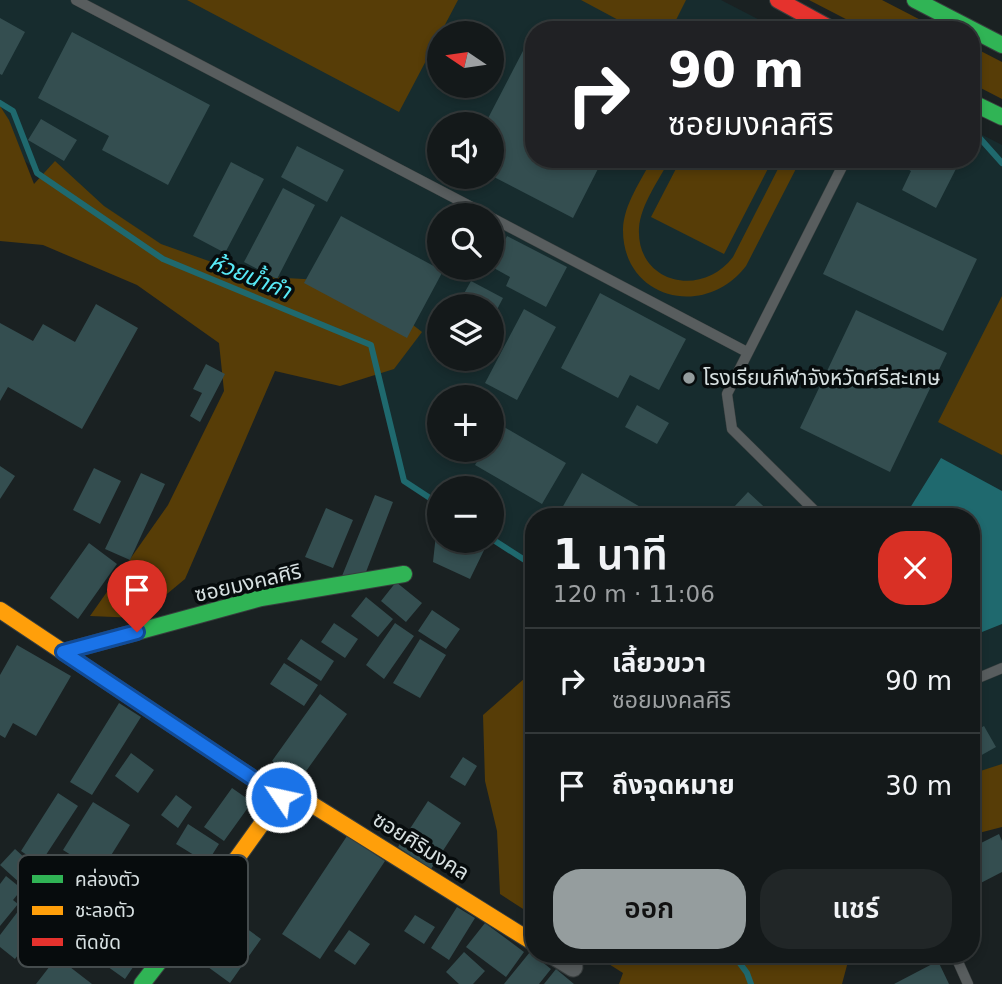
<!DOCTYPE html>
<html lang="th">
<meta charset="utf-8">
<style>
:root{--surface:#14191a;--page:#212627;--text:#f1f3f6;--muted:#9da0a2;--line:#333839;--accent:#959d9e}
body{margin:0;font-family:"DejaVu Sans","Noto Sans Thai",sans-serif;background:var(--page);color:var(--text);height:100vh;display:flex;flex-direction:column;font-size:26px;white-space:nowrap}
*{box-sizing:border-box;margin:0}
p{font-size:23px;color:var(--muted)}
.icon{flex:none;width:38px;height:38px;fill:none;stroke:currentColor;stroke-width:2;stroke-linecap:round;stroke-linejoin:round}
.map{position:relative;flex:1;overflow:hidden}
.drawer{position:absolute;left:525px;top:508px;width:455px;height:455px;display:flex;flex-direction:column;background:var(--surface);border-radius:28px;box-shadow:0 4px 10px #0003,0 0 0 2px var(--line)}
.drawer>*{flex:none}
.top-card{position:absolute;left:525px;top:21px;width:455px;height:147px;border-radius:28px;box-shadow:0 4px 10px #0003,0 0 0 2px var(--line);background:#202124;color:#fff;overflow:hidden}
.needle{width:46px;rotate:283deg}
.tools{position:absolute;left:427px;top:21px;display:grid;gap:14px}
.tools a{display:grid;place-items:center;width:77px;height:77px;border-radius:50%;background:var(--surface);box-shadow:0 4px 10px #0003,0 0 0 2px var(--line);font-size:35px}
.pin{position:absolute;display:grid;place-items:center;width:60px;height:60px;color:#fff;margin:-72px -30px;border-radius:50% 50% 50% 0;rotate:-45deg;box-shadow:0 0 7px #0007}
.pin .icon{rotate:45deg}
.me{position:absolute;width:77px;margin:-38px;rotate:304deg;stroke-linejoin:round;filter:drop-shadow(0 0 5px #0008)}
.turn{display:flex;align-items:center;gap:24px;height:147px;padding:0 28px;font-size:32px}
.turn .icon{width:91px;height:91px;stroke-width:2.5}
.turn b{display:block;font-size:49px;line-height:60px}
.round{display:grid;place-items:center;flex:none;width:74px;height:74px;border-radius:28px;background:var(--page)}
.summary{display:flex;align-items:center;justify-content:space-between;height:119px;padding:0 28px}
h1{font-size:42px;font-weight:600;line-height:52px}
.primary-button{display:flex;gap:14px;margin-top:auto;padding:14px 28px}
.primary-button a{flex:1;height:80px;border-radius:28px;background:var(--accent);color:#111;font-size:28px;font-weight:600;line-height:80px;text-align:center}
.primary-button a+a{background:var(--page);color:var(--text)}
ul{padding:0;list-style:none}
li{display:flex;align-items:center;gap:21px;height:105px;padding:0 28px;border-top:2px solid var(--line)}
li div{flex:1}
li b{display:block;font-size:26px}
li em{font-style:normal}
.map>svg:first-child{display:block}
</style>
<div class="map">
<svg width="1002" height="984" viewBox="0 0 1002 984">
<rect width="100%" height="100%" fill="#1a2122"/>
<path fill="#172c2e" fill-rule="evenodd" d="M0 0H721L779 30H534V159H971V129L1002 145V773L971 789V516H534V569L492 541V488H439V505L405 482 366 345 159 257 40 174 8 146 0 134ZM439 33H492V86H439ZM439 124H492V177H439ZM439 215H492V268H439ZM439 306H492V359H439ZM439 397H492V450H439Z"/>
<path fill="#573d07" d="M187 0H458L399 112Z
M581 0H686L671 30H637Z
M809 0H882L940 30H867Z
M971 46 1002 62V99L971 83Z
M0 106 9 120 34 184 55 161 104 206 161 244 251 276 358 282 422 332 394 369 340 386 275 371 185 579 138 618 90 616 168 505 224 391 219 343 137 285 43 245 0 241Z
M652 159H670C659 180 641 204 639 228 636 283 701 299 733 257L783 159H801L746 266C705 320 622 299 623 229 624 204 641 181 652 159Z
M681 159H773L724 254 651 217Z
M1002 296V455L938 422Z
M534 670V916L500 894 497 831 485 781 483 715Z
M1002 764V827L971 835V774Z
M593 954H850L842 984H619L623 973Z"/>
<path fill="#1f696e" d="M941 458 1002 491V624L982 632 971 621V516H905Z"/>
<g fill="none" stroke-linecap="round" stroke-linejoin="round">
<path stroke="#1f696e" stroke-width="6" d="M0 103 13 111 37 173 163 259 371 345 404 481 439 504
M977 135 1002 163
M492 539 534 566
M733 954 747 973 751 984"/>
</g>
<path fill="#344e50" d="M0 18 25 32 2 75 0 74Z
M72 32 210 105 168 185 102 150 109 136 38 98Z
M524 49 534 54V159H603L573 218 492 176V124H485Z
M41 119 77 140 64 161 28 140Z
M297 146 344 170 327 202 281 177Z
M900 159H961L936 208 902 190 911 171 898 164Z
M231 162 264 179 225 253 193 236Z
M283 188 315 205 277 279 244 262Z
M857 202 977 259 943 331 823 274Z
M341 216 443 271 407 338 304 283Z
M507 236 567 267 546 307 506 286 510 277 492 267Z
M471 281 503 298 492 319V306H457Z
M600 293 686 339 659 390 630 375 618 398 561 368Z
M96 304 138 328 82 429 8 387 0 401V323L33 341 43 324 75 342Z
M524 309 556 327 517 400 485 383Z
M856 310 947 353 890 472 800 428Z
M439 341V359H471L464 372 432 355Z
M206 364 225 374 200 422 190 416 202 393 193 389Z
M637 405 669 423 657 444 625 427Z
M499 424 566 463 542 504 475 465 484 450H492V436Z
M0 466 15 476 0 499Z
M94 468 121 481 100 524 73 510Z
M141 473 165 484 130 560 105 549Z
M582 473 649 512 647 516 558 515Z
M748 492 774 516H743L734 507Z
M375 495 393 502 366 572 342 576Z
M326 508 353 520 333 568 305 557Z
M437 525 439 541 488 542 470 579 433 562Z
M89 543 117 564 78 619 50 598Z
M396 582 422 603 406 622 381 601Z
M366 597 393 619 378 637 351 616Z
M432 610 460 629 446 649 418 631Z
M334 623 358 639 345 658 321 642Z
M395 623 414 636 384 679 366 665Z
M301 639 334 661 321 681 287 659Z
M420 639 446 655 420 698 393 683Z
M17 645 71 676 36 736 13 723 5 738 0 735V675Z
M284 663 318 685 304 706 270 684Z
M320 694 347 714 299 781 272 761Z
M119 703 141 717 92 795 70 782Z
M984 726 996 747 971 761V733Z
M131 753 154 770 138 793 115 776Z
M463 757 477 766 465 786 450 777Z
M232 788 252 802 224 841 204 827Z
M58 793 78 806 40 864 21 851Z
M176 795 192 807 178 828 161 815Z
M428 801 461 823 431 869 398 847Z
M93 802 130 825 100 873 63 850Z
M188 824 219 844 207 863 176 844Z
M999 834 1002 841V872L971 888V848Z
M347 836 385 861 320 959 282 934Z
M15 849 36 868 21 884 0 865Z
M6 876 22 889 13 900 18 904 0 926V884Z
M457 907 475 918 449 960 431 948Z
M19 910 40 926 15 959 0 947V935Z
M92 915 144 951 125 979 73 942Z
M228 915 261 939 230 983 197 959Z
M415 915 435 927 424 944 404 931Z
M485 923 524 952 506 977 466 947Z
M349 930 370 944 355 965 334 951Z
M464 952 485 971 473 984H459L446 972Z
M530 952 551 969 539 984H504Z
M57 957 92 984H36Z
M938 961 949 984H894Z
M556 969 574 984H544Z"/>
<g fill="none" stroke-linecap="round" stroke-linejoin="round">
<defs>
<path id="lane" d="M76 0 487 215
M492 218 747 352
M820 516 732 429 727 394 846 159
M971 681 1002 668
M955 955 968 984"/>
<path id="street" d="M552 954 573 967"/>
<path id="fast" d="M915 0 1002 45
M971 102 1002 117
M63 652 261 598 404 574
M142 984 207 900"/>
<path id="slow" d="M0 610 281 797 207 900
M281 797 308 802 534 943"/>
<path id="jam" d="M778 0 833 30"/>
</defs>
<use href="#lane" stroke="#383e3e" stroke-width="11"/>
<use href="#street" stroke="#383e3e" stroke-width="21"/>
<use href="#fast" stroke="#383e3e" stroke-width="18"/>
<use href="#slow" stroke="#383e3e" stroke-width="18"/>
<use href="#jam" stroke="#383e3e" stroke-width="18"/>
<use href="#lane" stroke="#585d5e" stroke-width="10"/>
<use href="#street" stroke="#585d5e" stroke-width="19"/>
<use href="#fast" stroke="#30b455" stroke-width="16"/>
<use href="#slow" stroke="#ff9f0a" stroke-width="16"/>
<use href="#jam" stroke="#e5322d" stroke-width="16"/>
</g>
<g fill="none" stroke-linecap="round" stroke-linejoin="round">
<defs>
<path id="route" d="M137 632 63 652 281 797"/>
</defs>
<use href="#route" stroke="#114b97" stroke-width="18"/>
<use href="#route" stroke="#1a73e8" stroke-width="12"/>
</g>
<circle fill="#959d9e" stroke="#070c0d" stroke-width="2.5" cx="689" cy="378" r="7"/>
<g text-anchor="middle" stroke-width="7" stroke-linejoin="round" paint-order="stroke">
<g font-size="21" fill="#d7e0e1" stroke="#070c0d" text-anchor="start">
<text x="703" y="385">โรงเรียนกีฬาจังหวัดศรีสะเกษ</text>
</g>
<g font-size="21" fill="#d7e0e1" stroke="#070c0d">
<text transform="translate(248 583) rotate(-13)" y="7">ซอยมงคลศิริ</text>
<text transform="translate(421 846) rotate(32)" y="7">ซอยศิริมงคล</text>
</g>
<g font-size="23" font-style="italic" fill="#58eaf7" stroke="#070c0d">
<text transform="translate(250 276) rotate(22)" y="8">ห้วยน้ำคำ</text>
</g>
</g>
<rect x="18" y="855" width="230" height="112" rx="10" fill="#070c0d" stroke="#454c4d" stroke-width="2"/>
<rect x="32" y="875" width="31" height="8" fill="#30b455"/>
<rect x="32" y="906" width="31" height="9" fill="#ff9f0a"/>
<rect x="32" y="938" width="31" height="8" fill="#e5322d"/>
<g font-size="19" fill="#d7e0e1">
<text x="75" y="886">คล่องตัว</text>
<text x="75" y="917">ชะลอตัว</text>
<text x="75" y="949">ติดขัด</text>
</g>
</svg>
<div class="tools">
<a><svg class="needle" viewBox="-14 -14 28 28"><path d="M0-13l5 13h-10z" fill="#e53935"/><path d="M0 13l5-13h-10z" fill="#9da0a2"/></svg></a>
<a><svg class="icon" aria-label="sound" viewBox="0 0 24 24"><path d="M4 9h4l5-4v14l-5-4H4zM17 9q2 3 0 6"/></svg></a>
<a><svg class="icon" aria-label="search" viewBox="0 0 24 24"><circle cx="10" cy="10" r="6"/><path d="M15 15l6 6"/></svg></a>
<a><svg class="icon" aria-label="layers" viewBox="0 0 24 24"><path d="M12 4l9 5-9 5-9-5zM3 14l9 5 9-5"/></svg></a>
<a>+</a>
<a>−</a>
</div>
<div class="pin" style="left:137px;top:632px;background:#d93025"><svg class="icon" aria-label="arrive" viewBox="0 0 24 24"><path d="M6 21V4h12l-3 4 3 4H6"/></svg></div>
<svg class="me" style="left:281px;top:797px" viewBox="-20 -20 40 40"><circle r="17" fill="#1a73e8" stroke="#fff" stroke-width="3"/><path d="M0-11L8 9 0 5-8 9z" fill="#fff"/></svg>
<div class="top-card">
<div class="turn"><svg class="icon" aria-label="right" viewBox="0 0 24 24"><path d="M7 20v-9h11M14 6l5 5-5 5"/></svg><div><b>90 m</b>ซอยมงคลศิริ</div></div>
</div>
<section class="drawer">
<div class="summary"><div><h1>1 นาที</h1><p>120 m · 11:06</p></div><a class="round" style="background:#d93025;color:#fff"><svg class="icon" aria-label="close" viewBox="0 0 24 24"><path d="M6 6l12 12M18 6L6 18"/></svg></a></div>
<ul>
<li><svg class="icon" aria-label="right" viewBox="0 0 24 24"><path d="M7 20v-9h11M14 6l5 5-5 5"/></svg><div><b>เลี้ยวขวา</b><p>ซอยมงคลศิริ</p></div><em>90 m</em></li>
<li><svg class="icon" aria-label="arrive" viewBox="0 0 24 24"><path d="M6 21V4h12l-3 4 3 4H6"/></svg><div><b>ถึงจุดหมาย</b></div><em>30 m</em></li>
</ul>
<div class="primary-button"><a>ออก</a><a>แชร์</a></div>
</section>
</div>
